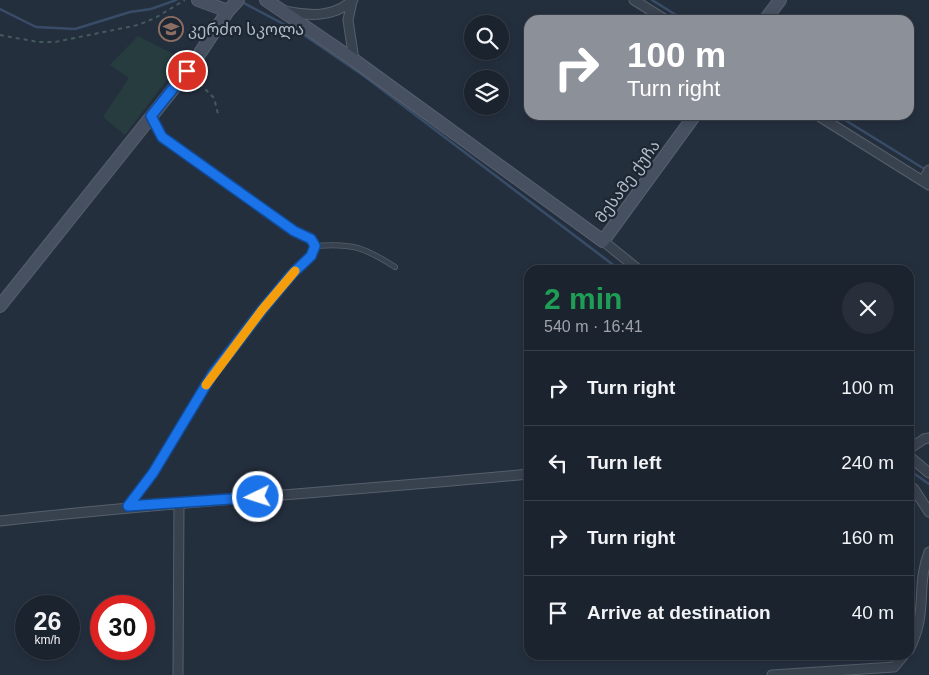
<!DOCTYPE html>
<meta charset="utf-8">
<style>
:root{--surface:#1b232e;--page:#282f3a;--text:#f1f3f6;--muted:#a0a4aa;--line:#39404a}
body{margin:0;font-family:Arial,"Noto Sans Georgian",sans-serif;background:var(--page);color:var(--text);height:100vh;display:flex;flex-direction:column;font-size:19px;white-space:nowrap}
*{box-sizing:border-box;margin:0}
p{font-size:16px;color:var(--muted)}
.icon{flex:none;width:28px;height:28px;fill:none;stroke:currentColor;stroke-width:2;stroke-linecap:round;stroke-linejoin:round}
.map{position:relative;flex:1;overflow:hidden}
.details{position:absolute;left:524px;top:265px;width:390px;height:395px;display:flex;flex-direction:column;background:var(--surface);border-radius:15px;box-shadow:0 2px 8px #0003,0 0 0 1px var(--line)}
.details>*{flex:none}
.top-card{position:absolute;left:524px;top:15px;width:390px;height:105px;border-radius:15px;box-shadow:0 2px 8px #0003,0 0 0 1px var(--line);background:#8c9099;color:#fff;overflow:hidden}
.fabs{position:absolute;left:464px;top:15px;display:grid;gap:10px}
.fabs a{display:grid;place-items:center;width:45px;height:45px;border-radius:50%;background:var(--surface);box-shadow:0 2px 8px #0003,0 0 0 1px var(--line);font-size:25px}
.speed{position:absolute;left:15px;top:595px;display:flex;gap:10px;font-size:25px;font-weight:700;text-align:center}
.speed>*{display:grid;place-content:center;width:65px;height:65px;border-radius:50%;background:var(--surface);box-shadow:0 2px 8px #0003,0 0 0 1px var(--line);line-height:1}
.speed small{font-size:12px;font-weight:400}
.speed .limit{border:8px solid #d22;background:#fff;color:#111}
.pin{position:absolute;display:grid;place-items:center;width:42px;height:42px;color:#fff;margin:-21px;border:2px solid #fff;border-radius:50%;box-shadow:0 1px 5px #0007}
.me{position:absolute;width:55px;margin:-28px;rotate:266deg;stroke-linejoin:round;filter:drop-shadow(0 0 4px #0008)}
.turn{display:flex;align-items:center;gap:18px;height:105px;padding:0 20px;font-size:22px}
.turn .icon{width:65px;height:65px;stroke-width:2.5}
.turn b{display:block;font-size:35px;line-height:42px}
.round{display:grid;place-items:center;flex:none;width:52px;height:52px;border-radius:26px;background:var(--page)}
.summary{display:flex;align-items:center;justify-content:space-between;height:85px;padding:0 20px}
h1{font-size:30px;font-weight:700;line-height:38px;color:#1e9e55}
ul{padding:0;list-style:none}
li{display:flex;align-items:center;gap:15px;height:75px;padding:0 20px;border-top:1px solid var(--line)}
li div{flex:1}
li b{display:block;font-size:19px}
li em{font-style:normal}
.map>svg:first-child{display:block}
</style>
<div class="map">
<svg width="929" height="675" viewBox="0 0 929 675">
<rect width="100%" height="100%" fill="#242f3e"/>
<path fill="#263c3f" d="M138 36 181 58 175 69 125 135 103 117 129 78 110 65Z"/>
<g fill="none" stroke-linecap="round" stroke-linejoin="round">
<path stroke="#394c67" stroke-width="2.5" d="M652 0 684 20
M240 1 304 35 364 76 620 270
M0 9 36 27 75 29 130 12 151 9 176 0
M837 115 926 170
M909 470 929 484"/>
<defs>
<path id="lane" d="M315 246C352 243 364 247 395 267
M128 506 153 473 213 375 262 311 292 274 311 256 315 246 311 239 294 231 162 137 152 118"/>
<path id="street" d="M634 0 666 20
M352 1 348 20 354 60
M285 11C309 16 333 18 353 0
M817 115 929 185
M923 181 929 170
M603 241 639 270
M909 449 924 439 929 438
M909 456 929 473
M909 485 914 489 929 512
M0 521C176 501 353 491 529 474
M909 650C929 611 915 589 929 552
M178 675 179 503
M772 675 894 667 904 655"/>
<path id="secondary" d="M198 0 228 11
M266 0 354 60 603 241 695 115
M765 20 780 0
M0 306 190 68 228 11 238 0"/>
</defs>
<use href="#lane" stroke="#565f6c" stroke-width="6"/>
<use href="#street" stroke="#565f6c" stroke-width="11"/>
<use href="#secondary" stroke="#565f6c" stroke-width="14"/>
<path stroke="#44595c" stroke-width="2" stroke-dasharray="4 4" stroke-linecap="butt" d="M0 35 38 42H55L138 25 155 18 185 0
M194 78 214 98 218 114"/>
<use href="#lane" stroke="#38414e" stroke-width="4.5"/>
<use href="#street" stroke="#38414e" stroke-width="9"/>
<use href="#secondary" stroke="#465061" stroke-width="12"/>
</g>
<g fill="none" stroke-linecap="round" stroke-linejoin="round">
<defs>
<path id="route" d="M187 71 151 116 162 137 294 231 311 239 315 246 311 256 292 274 262 310 212 375 153 473 128 506 258 497"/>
</defs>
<use href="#route" stroke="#114b97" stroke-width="12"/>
<use href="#route" stroke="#1a73e8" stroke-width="9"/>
<path stroke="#f59e0b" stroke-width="9" d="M206 385 262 310 295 271"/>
</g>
<defs>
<symbol id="school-ring" viewBox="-11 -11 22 22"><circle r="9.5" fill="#1d2633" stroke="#8d6e63" stroke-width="1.5"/><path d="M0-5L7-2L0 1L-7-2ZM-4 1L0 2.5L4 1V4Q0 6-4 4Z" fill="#8d6e63"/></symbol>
</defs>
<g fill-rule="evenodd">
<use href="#school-ring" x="157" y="15" width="28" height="28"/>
</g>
<g text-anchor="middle" stroke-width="4.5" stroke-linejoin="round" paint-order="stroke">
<g font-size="16" fill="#b4bcc9" stroke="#1d2633" text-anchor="start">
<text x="188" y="35">კერძო სკოლა</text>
</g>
<g font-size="16" fill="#b4bcc9" stroke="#1d2633">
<text transform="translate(627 181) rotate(-54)" y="6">მესამე ქუჩა</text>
</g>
</g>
</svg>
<div class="fabs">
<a><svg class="icon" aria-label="search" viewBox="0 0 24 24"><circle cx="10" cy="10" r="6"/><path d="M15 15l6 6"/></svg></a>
<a><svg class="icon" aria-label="layers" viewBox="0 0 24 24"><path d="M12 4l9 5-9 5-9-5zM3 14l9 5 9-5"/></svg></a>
</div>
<div class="speed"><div>26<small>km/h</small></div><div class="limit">30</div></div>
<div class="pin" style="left:187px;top:71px;background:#d93025"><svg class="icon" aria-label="arrive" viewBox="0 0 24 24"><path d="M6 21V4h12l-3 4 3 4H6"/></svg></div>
<svg class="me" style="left:258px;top:497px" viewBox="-20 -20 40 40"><circle r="17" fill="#1a73e8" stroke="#fff" stroke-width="3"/><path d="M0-11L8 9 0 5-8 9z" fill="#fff"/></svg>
<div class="top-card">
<div class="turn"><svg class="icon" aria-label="right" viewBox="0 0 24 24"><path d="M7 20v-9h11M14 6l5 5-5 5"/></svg><div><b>100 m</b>Turn right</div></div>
</div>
<section class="details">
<div class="summary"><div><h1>2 min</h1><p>540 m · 16:41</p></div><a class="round"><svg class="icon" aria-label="close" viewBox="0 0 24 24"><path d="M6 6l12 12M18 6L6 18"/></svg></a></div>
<ul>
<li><svg class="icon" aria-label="right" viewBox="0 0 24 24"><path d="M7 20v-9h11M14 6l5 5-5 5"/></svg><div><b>Turn right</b></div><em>100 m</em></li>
<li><svg class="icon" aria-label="left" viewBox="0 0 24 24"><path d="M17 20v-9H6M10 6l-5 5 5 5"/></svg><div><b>Turn left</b></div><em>240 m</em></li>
<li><svg class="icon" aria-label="right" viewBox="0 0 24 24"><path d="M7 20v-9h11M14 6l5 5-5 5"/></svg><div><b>Turn right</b></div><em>160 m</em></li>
<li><svg class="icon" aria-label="arrive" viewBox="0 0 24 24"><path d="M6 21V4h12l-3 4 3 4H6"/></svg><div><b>Arrive at destination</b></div><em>40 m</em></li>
</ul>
</section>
</div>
